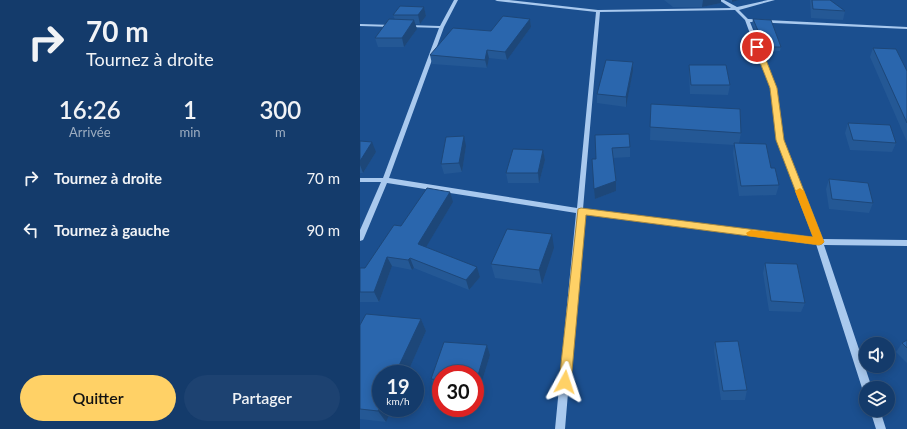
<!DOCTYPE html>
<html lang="fr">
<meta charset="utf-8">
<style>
:root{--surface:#143b6b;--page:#1d4271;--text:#f1f3f6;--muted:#9dadc1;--line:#33557e;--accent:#ffd166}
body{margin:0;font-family:Lato,sans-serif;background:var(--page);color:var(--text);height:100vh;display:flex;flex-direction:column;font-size:15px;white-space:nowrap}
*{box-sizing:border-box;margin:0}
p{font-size:13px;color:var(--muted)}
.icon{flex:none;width:22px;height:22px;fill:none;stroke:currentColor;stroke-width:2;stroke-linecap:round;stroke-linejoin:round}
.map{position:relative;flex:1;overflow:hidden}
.drawer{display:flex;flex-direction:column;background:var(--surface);width:360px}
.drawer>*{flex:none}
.guide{background:#143b6b;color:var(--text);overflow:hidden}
.fabs{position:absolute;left:499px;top:337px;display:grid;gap:8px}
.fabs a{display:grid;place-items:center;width:36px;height:36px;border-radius:50%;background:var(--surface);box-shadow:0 2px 10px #0003,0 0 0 1px var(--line);font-size:20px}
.speed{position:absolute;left:12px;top:365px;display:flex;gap:8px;font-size:20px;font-weight:700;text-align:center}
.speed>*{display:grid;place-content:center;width:52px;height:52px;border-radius:50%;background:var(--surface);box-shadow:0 2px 10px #0003,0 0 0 1px var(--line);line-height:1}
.speed small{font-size:10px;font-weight:400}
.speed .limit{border:6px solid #d22;background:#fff;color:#111}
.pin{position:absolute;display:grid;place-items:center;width:34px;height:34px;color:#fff;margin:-17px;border:2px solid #fff;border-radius:50%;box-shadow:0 1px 4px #0007}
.me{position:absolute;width:44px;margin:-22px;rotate:5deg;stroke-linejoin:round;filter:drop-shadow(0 0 3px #0008)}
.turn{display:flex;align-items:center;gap:14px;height:84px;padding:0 20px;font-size:18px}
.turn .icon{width:52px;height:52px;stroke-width:2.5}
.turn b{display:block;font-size:28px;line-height:34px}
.eta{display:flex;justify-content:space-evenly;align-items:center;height:68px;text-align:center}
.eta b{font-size:24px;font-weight:600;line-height:28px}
.button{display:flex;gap:8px;margin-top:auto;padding:8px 20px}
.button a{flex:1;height:46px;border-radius:24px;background:var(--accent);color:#111;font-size:16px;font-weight:600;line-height:46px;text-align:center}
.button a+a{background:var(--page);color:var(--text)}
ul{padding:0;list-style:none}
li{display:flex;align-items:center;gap:12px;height:52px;padding:0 20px}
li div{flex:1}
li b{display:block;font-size:15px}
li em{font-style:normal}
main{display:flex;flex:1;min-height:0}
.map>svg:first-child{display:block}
</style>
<main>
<section class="drawer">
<div class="guide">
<div class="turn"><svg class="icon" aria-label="right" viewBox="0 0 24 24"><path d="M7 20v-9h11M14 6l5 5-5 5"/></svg><div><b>70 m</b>Tournez à droite</div></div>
</div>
<div class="eta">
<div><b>16:26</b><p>Arrivée</p></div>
<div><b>1</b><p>min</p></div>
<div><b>300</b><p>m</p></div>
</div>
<ul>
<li><svg class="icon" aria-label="right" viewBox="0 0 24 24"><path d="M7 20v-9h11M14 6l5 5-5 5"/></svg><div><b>Tournez à droite</b></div><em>70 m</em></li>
<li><svg class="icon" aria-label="left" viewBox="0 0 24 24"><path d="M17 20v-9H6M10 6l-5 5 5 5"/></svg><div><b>Tournez à gauche</b></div><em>90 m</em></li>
</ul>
<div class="button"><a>Quitter</a><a>Partager</a></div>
</section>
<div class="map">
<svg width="547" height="429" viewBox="0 0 547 429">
<rect width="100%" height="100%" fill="#1b4f8f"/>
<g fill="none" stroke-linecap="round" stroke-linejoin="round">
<path fill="#a9c9ee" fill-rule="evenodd" d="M94 0H98L84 27 29 178 217 208 236 12 137 1 135 0H149L238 10 371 8 359 0H364L377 7 408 0H415L379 10 388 19 547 27V29L390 22 416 88 423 140 462 239 547 240V246L464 245 512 388H506V392L504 391 502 388 456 244 223 214 205 429H195L216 213 27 183 4 238 3 240 0 241V230L21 182H0V178H23L79 28 48 27 46 26 48 25 80 26ZM375 10 385 20 410 88 417 140 454 239 223 209 240 12Z
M0 24 34 25 36 26 34 27 0 26Z
M510 410H520L526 429H516Z"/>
</g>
<path fill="#245895" d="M304 0H361V3L342 7H313Z
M367 0H379L372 2Z
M450 0H470L485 11 483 20 451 18Z
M64 7 66 16 60 24H55L57 29 44 47H18L15 38 35 20 33 15Z
M170 19 171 27 147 60 129 58 127 68 72 64 70 55 131 31Z
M393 19 421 47 420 51 404 52 392 24Z
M513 48 547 71V142L510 57Z
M273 62V71L266 107 237 103V94Z
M329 65 370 85 368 95 330 94 329 74Z
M291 104 381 133 379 143 411 168 419 185 416 195 379 196 373 153 374 145 290 140Z
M488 123 536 143 532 152 490 150 485 133Z
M235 135 270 147V157L253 158 256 191 235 199 232 159H236Z
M0 141 16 152 3 173H0Z
M106 146 102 172 84 174 81 164Z
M183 150 185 160 179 183H148L146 173Z
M469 179 513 203 509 213 469 209 466 189Z
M93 202 66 247 117 267 120 277 109 290 54 268 52 270 32 266 19 302H0V268H5L41 226Z
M194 248 182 284 135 278 131 264Z
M405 263 445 303 441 312 409 311 403 273Z
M61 319 66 331 47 374H21L26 422 0 419V325Z
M547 340V363L536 352 542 343Z
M355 342 387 390 385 400H361L354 351Z
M127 345 130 355 119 391H115V374H81V388H75L71 379Z"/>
<path fill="#1d4779" d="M343 0H361V3L342 7Z
M372 0H379L372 2Z
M64 7 66 16 60 24 58 15Z
M170 19 171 27 147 60 145 52Z
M54 20 57 29 44 47 42 38Z
M127 50 129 58 127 68 125 60Z
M273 62V71L266 107V97Z
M104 136 106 146 102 172 99 163Z
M12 142 16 152 3 173 0 165V161Z
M183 150 185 160 179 183 178 173Z
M256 181V191L235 199 234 189Z
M90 192 93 202 62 254 58 244Z
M192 234 194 248 182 284 179 270Z
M27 257 32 266 19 302 14 292Z
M50 258 54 268 52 270 48 260Z
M117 267 120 277 109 290 106 280Z
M61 319 66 331 47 374H35Z
M127 345 130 355 119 391 116 382Z
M21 405V408H32L26 422 18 411Z"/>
<path fill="#2a66ad" stroke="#1d4779" d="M452 0H470L485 11 453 9Z
M40 6 64 7 58 15H33Z
M143 16 170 19 145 52 127 50 125 60 70 55 93 28 131 31Z
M29 19 54 20 42 38H15Z
M393 19 411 20 421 47H405Z
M513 48 536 49 547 71V123Z
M246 60 273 62 266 97 237 94Z
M329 65H366L370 85H331Z
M291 104 380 109 381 133 290 127Z
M488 123 530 125 536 143 493 140Z
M269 134 270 147 252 148 256 181 234 189 232 159H236L235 135Z
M104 136 99 163 81 164 86 137Z
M0 141 12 142 0 161Z
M374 143 406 144 411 168H415L419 185 381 186Z
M153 149 183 150 178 173H146Z
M469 179 508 183 513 203 472 199Z
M67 188 90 192 58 244 117 267 106 280 50 258 48 260 27 257 14 292H0V268H5L34 225 41 226Z
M147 229 192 234 179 270 131 264Z
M405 263 437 264 445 303 411 301Z
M6 314 61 319 35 374H21V405L18 411 0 409V325Z
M547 340V348L542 343Z
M378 341 387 390 363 391 355 342Z
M84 342 127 345 116 382H115V374H81V380L71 379Z"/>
<path fill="#ffd166" stroke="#a68842" d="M397 45 401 47 417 88 424 140 464 242 462 244 459 245 226 215 211 382 209 386 205 388 201 386 199 382 218 209 221 208 453 237 416 140 410 88 394 47Z"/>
<path fill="#f59e0b" d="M440 188 444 191 464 242 462 244 459 245 388 236 386 233 391 230 453 237 435 191Z"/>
</svg>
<div class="fabs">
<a><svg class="icon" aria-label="sound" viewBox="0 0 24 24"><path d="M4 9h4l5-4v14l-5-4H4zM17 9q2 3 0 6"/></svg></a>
<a><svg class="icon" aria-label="layers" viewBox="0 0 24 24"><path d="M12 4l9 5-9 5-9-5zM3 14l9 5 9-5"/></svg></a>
</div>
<div class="speed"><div>19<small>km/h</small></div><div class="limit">30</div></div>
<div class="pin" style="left:397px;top:47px;background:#d93025"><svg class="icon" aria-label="arrive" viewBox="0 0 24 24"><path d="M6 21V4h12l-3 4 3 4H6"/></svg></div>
<svg class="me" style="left:205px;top:382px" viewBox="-20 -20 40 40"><path d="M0-17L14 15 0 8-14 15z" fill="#ffd166" stroke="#fff" stroke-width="4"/></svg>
</div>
</main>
